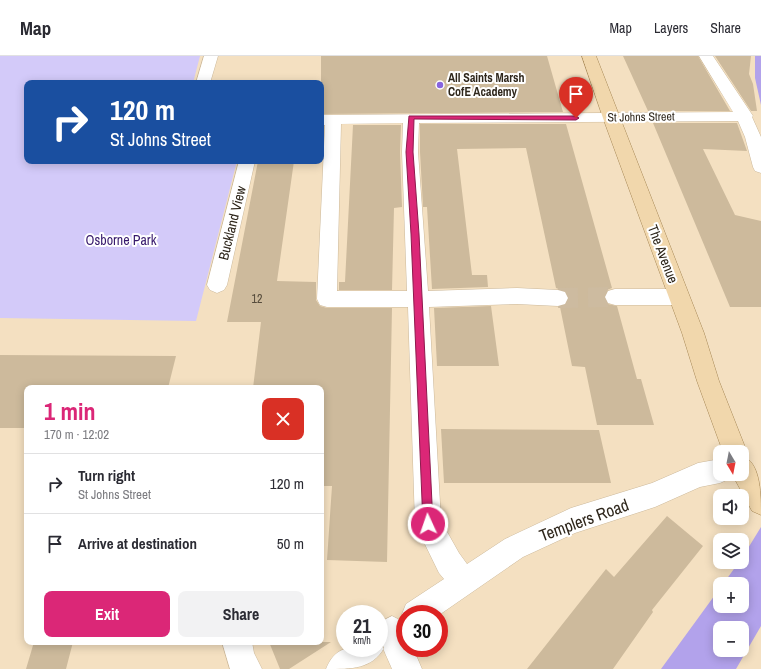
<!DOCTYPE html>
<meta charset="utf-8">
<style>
:root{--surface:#fff;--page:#f2f2f3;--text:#2b2b33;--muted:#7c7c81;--line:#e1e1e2;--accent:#db2777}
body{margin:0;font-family:"Archivo Narrow",sans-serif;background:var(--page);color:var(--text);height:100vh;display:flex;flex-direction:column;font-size:15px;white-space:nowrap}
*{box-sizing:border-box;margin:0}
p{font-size:13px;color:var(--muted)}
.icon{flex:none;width:22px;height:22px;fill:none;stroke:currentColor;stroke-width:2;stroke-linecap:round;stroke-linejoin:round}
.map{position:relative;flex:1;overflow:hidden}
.drawer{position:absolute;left:24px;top:329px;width:300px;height:260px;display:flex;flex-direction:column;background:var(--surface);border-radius:8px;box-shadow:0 2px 10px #0003}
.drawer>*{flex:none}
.hud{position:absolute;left:24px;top:24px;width:300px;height:84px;border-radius:8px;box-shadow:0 2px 10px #0003;background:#1a4fa0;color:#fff;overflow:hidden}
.needle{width:26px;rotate:170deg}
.controls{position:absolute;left:713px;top:389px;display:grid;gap:8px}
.controls a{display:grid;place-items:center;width:36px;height:36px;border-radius:8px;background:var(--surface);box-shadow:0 2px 10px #0003;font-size:20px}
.speed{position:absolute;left:336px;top:549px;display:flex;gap:8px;font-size:20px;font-weight:700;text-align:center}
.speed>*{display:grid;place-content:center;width:52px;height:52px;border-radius:50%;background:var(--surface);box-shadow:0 2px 10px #0003;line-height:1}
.speed small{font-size:10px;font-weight:400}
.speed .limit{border:6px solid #d22;background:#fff;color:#111}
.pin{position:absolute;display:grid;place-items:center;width:34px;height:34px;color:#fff;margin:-41px -17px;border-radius:50% 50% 50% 0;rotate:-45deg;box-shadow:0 0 4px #0007}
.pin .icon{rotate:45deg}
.me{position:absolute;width:44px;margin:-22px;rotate:357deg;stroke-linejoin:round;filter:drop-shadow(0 0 3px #0008)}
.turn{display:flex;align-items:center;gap:14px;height:84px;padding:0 20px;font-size:18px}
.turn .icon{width:52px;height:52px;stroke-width:2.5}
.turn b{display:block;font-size:28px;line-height:34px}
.round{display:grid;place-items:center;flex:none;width:42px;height:42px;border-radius:8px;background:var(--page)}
.headline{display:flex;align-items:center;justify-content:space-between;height:68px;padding:0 20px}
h1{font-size:24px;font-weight:800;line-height:30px;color:var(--accent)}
.primary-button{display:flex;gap:8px;margin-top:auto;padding:8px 20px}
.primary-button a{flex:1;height:46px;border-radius:8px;background:var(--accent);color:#fff;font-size:16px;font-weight:800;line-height:46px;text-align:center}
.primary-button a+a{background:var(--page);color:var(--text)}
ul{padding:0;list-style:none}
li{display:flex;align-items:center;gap:12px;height:60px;padding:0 20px;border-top:1px solid var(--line)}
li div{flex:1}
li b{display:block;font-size:15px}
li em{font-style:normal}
header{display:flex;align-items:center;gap:24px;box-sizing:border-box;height:56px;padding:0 20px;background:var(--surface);border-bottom:1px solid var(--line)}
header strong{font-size:19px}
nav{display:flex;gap:22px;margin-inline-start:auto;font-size:14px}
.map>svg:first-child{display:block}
</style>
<header>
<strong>Map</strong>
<nav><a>Map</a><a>Layers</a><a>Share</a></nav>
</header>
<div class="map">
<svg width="761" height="613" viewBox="0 0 761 613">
<rect width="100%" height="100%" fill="#f4e0c1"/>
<path fill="#d3caf9" d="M0 0H200L193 27H27V105H237L196 265 0 262Z"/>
<path fill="#b2a2eb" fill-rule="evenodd" d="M755 0H761V49L755 22Z
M761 471V570L736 613H661L720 532V550H742V528H723L739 506H742V502ZM720 572H742V594H720Z"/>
<path fill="#cdba9c" d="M321 0H547L563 56 321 58Z
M623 0H698L730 55H648Z
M715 0H751L749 18 753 28 757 55H751Z
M653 67H737L747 95 703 93 735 159 761 165V251H730Z
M420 68H566L612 232 607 234 604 242 608 248 617 250 637 323H641L654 369H597L585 311 572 310 560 251 566 249 569 241 565 235 556 232 526 92 457 93 472 219H487L488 231 432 233 427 151H423L420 96Z
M353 69H401L400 96 402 151 394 152 392 234H339V226H345Z
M258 105H294L277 225 316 226V244L320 250 327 252H392L387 506 327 504 332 430H321V332H253L261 266H227Z
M491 250 499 310H437L434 252Z
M0 299 176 300 168 332H27V372H0Z
M441 373 599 374 611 427H444Z
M667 460 703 490 652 554 653 556 613 613H527L606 513 614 521Z
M34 586H73L66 613H26Z
M269 586H331L289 613H280Z"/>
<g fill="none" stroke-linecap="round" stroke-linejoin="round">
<path stroke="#cdbba0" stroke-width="20" stroke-dasharray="20 10" stroke-linecap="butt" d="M558 242 615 241"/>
<defs>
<path id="minor" d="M204 0H218L210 27H196Z
M699 0H713L753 60 752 61 761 81V117L755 115 753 111 745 81 738 65 419 67 418 96 428 235 517 232 558 234 565 236 568 242 565 248 558 250 517 248 429 251 441 465 459 497 467 508 505 483 571 452 652 427 698 407 720 403V418H731L729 423 720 427 700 431 655 451 575 477 523 501 439 559V558H405V566L402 558 406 548 444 523 439 517 415 468 408 251H327L320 249 317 243 325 69H321V59L733 56ZM403 67 402 96 407 235H337L341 68Z
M239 105H255L227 229 224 234 217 237 210 234 207 229Z
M615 233H679L686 235 689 241 686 247 679 249H615L608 247 605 241 608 235Z
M392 560 402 565 405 571V592H413L422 613H392C386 598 375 581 382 565Z
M379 581 384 592C372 613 352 613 326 613 337 586 354 592 379 592Z
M222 586H252L254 597 262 613H230Z"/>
<path id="major" d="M582 0H596L704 277 719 325 747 396 745 401C761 410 761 440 761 459L752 455 732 418H742V396H723L697 325 682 277 603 62Z"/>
</defs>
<use href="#minor" stroke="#ccb99b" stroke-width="1"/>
<use href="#major" stroke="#a78856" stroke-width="1"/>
<use href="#minor" fill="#fff" fill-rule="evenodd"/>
<use href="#major" fill="#f1d7ac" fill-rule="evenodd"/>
</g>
<path fill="#db2777" stroke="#8e194d" d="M409 60H576L579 62 576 64 414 63 413 96 419 178 433 468 432 472 428 473 424 472 423 468 411 178 406 96Z"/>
<circle fill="#8764df" stroke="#fff" stroke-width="1.5" cx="440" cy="29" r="4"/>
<g text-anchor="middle" stroke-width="4" stroke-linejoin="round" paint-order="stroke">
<g font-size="12" font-weight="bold" fill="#2f271c" stroke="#fff" text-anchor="start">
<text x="448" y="26">All Saints Marsh<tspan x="448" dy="14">CofE Academy</tspan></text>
</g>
<g font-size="12" fill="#2f271c" stroke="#fff">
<text transform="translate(641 61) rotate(-1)" y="4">St Johns Street</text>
</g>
<g font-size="12" fill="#564c3c">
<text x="257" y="247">12</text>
</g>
<g font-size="14" fill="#2f271c" stroke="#fff">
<text transform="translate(232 167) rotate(-76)" y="5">Buckland View</text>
<text transform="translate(663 198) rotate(69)" y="5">The Avenue</text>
</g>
<g font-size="14" fill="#37196c" stroke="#fff">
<text x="121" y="189">Osborne Park</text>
</g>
<g font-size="17" fill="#2f271c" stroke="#fff">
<text transform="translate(584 464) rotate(-20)" y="6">Templers Road</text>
</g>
</g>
</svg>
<div class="controls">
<a><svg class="needle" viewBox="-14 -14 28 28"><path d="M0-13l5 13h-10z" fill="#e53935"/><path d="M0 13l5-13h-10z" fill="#7c7c81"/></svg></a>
<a><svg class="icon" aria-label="sound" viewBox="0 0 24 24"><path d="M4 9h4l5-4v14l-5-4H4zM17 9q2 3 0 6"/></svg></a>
<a><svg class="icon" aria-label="layers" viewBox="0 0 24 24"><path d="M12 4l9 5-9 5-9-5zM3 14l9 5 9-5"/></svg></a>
<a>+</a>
<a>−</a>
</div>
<div class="speed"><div>21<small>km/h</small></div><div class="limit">30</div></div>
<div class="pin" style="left:576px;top:62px;background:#d93025"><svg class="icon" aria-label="arrive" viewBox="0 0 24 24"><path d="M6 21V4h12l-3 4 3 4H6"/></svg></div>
<svg class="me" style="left:428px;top:468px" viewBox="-20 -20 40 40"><circle r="17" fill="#db2777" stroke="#fff" stroke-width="3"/><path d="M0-11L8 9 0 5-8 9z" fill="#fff"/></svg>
<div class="hud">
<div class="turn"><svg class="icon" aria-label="right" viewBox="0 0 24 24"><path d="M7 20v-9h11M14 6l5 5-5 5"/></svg><div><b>120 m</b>St Johns Street</div></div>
</div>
<section class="drawer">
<div class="headline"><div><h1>1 min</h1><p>170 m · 12:02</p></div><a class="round" style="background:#d93025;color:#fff"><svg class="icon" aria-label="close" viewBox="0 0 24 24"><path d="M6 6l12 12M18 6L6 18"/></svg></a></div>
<ul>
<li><svg class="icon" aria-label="right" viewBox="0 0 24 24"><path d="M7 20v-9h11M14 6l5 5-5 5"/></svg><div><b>Turn right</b><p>St Johns Street</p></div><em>120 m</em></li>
<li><svg class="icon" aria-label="arrive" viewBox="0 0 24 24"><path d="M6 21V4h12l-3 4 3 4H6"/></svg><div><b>Arrive at destination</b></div><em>50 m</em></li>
</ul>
<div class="primary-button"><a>Exit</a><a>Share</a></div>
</section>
</div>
